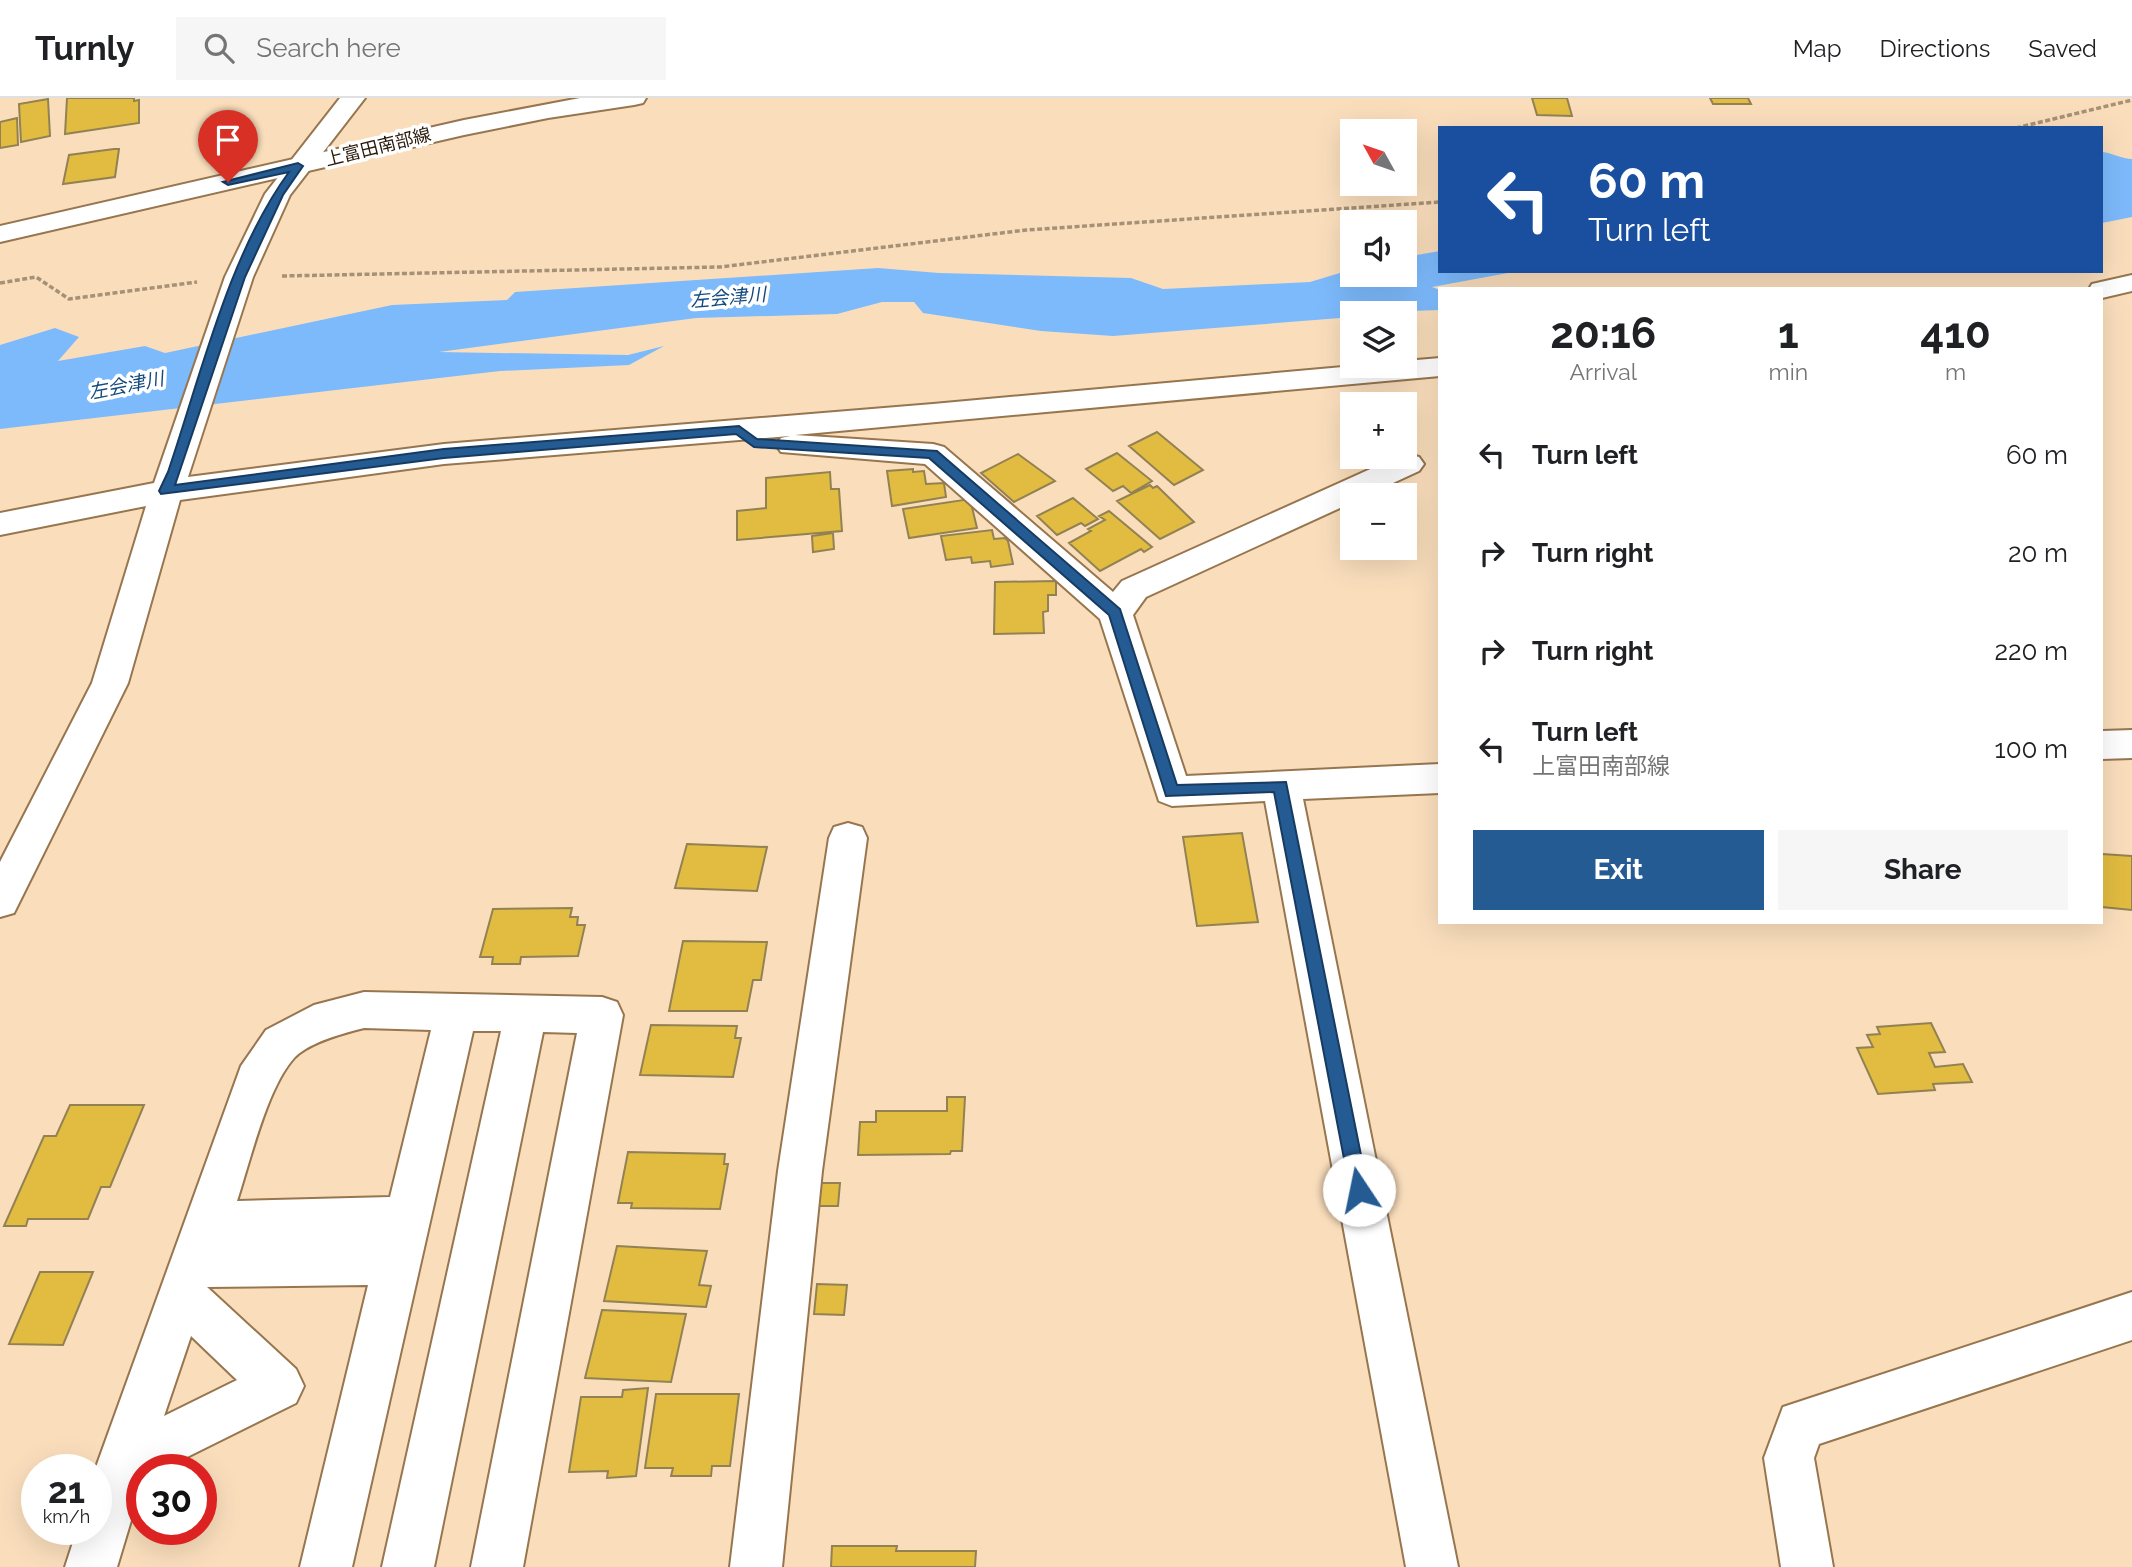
<!DOCTYPE html>
<meta charset="utf-8">
<style>
:root{--surface:#fff;--page:#f6f6f6;--text:#202124;--muted:#757577;--line:#e0e0e0;--accent:#245b93}
body{margin:0;font-family:Raleway,"Noto Sans JP",sans-serif;background:var(--page);color:var(--text);height:100vh;display:flex;flex-direction:column;font-size:26px;white-space:nowrap}
*{box-sizing:border-box;margin:0}
p{font-size:23px;color:var(--muted)}
.icon{flex:none;width:38px;height:38px;fill:none;stroke:currentColor;stroke-width:2;stroke-linecap:round;stroke-linejoin:round}
.map{position:relative;flex:1;overflow:hidden}
.drawer{position:absolute;left:1438px;top:189px;width:665px;height:637px;display:flex;flex-direction:column;background:var(--surface);border-radius:0px;box-shadow:0 7px 28px #0002}
.drawer>*{flex:none}
.hud{position:absolute;left:1438px;top:28px;width:665px;height:147px;border-radius:0px;box-shadow:0 7px 28px #0002;background:#1a4fa0;color:#fff;overflow:hidden}
.needle{width:46px;rotate:310deg}
.tools{position:absolute;left:1340px;top:21px;display:grid;gap:14px}
.tools a{display:grid;place-items:center;width:77px;height:77px;border-radius:0px;background:var(--surface);box-shadow:0 7px 28px #0002;font-size:35px}
.speed{position:absolute;left:21px;top:1356px;display:flex;gap:14px;font-size:35px;font-weight:700;text-align:center}
.speed>*{display:grid;place-content:center;width:91px;height:91px;border-radius:50%;background:var(--surface);box-shadow:0 7px 28px #0002;line-height:1}
.speed small{font-size:18px;font-weight:400}
.speed .limit{border:10px solid #d22;background:#fff;color:#111}
.pin{position:absolute;display:grid;place-items:center;width:60px;height:60px;color:#fff;margin:-72px -30px;border-radius:50% 50% 50% 0;rotate:-45deg;box-shadow:0 0 7px #0007}
.pin .icon{rotate:45deg}
.me{position:absolute;width:77px;margin:-38px;rotate:349deg;stroke-linejoin:round;filter:drop-shadow(0 0 5px #0008)}
.turn{display:flex;align-items:center;gap:24px;height:147px;padding:0 35px;font-size:32px}
.turn .icon{width:91px;height:91px;stroke-width:2.5}
.turn b{display:block;font-size:49px;line-height:60px}
.eta{display:flex;justify-content:space-evenly;align-items:center;height:119px;text-align:center}
.eta b{font-size:42px;font-weight:700;line-height:49px}
.cta{display:flex;gap:14px;margin-top:auto;padding:14px 35px}
.cta a{flex:1;height:80px;border-radius:0px;background:var(--accent);color:#fff;font-size:28px;font-weight:700;line-height:80px;text-align:center}
.cta a+a{background:var(--page);color:var(--text)}
ul{padding:0;list-style:none}
li{display:flex;align-items:center;gap:21px;height:98px;padding:0 35px}
li div{flex:1}
li b{display:block;font-size:26px}
li em{font-style:normal}
header{display:flex;align-items:center;gap:42px;box-sizing:border-box;height:98px;padding:0 35px;background:var(--surface);border-bottom:2px solid var(--line)}
header strong{font-size:33px}
nav{display:flex;gap:38px;margin-inline-start:auto;font-size:24px}
.search{width:490px;height:63px;background:var(--page);display:flex;align-items:center;gap:18px;box-sizing:border-box;padding:0 24px;border-radius:0px;color:var(--muted);font-size:26px}
.map>svg:first-child{display:block}
</style>
<header>
<strong>Turnly</strong>
<div class="search"><svg class="icon" aria-label="search" viewBox="0 0 24 24"><circle cx="10" cy="10" r="6"/><path d="M15 15l6 6"/></svg>Search here</div>
<nav><a>Map</a><a>Directions</a><a>Saved</a></nav>
</header>
<div class="map">
<svg width="2132" height="1469" viewBox="0 0 2132 1469">
<rect width="100%" height="100%" fill="#fadebc"/>
<path fill="#7dbafc" d="M2102 54C2113 55 2122 61 2132 61V119L2102 125Z
M1440 153V173H1553L1508 175 1432 189 1440 192V212L1353 215V219L1113 238 1041 233 923 215 914 204H882L837 216 696 220 439 254 628 257 664 248 629 267 500 273 0 331V247L55 230 79 239 58 263 145 248 165 255 392 207 507 202 515 194 878 170 939 175 1131 180 1163 191 1310 184 1353 171V177H1405V159Z"/>
<path fill="#e2bc41" stroke="#928253" stroke-width="2" d="M67 0H134V3L139 2V25L65 36Z
M1532 0H1567L1572 18 1537 17Z
M1710 0H1748L1751 6H1713Z
M48 1 50 38 21 44 19 6Z
M17 20 18 47 0 50V24Z
M114 51H119L115 79 63 86 69 57Z
M1157 334 1203 372 1174 387 1129 348Z
M1117 355 1152 383 1131 395 1123 388 1113 393 1086 371Z
M1018 356 1055 383 1014 404 981 375Z
M913 371V374L924 373 926 386 944 385 946 399 892 408 887 373Z
M830 374 831 391H839L842 433 737 442V413L766 410V380Z
M1150 387 1153 390 1157 388 1194 424 1160 441 1117 403Z
M1073 400 1098 421 1085 428 1081 425 1057 437 1037 418Z
M970 401 977 430 909 440 903 411Z
M1109 413 1152 449 1144 454 1141 451 1100 473 1069 445 1091 433 1088 431 1105 422 1099 418Z
M992 432 994 441 1005 440 1008 443 1013 466 991 469 990 463 972 465 971 459 946 462 941 438Z
M833 435 834 451 813 454 812 438Z
M1056 483V497H1048V513L1043 514 1044 535 994 536 995 484Z
M1242 735 1258 824 1197 828 1183 739Z
M687 746 767 749 757 793 675 790Z
M2102 756 2132 758V812L2102 809Z
M572 810 570 819H578L577 827H585L578 858 521 859 520 866H492L493 859H480L493 811Z
M683 843 767 844 761 882H753L747 913H669Z
M1931 925 1945 954 1929 955 1935 969 1963 966 1972 984 1933 986 1935 992 1878 996 1857 950 1873 949 1867 937 1880 936 1877 929Z
M651 927 737 928 735 940H741L733 979 640 977Z
M947 999H965L962 1053H951L950 1056 858 1057 860 1024H876V1013H947Z
M70 1007H144L110 1089H101L88 1121H28L26 1128H4L44 1038H56Z
M628 1054 725 1056 724 1066H728L720 1111 631 1110 632 1105H618Z
M817 1085H840L838 1108H815Z
M617 1148 707 1153 699 1187 711 1188 706 1209 604 1203Z
M40 1174H93L63 1247 9 1246Z
M817 1186 847 1187 844 1217 814 1216Z
M602 1212 686 1216 671 1284 585 1280Z
M648 1290 636 1378 607 1380 608 1373 569 1374 581 1299H622L623 1292Z
M656 1296H739L730 1368H712L711 1378H671L673 1370H645Z
M832 1448H897L896 1453H976L975 1469H831Z"/>
<g fill="none" stroke-linecap="round" stroke-linejoin="round">
<defs>
<path id="minor" d="M340 0H365L290 97 253 179 188 379 444 346 933 306 1354 268H1405V263L1440 260V278L795 337 933 346 944 349 1113 494 1122 483 1397 359H1405L1408 356 1419 359 1424 366 1419 373 1367 397H1353V404L1146 499 1133 517 1186 678 1440 666V695L1303 701 1458 1469H1406L1265 703 1172 708 1159 703 1100 521 925 366 781 354 776 347 781 340 790 338 444 366 180 402 128 585 14 815 0 819V764L92 585 146 408 0 437V415L154 385 225 179 265 96Z
M2132 177V193L2102 200V191H2089L2092 186Z
M2132 632V660L2102 661V633Z
M848 725 862 729 867 740 822 1073 782 1469H730L778 1073 829 740 834 729Z
M364 894 602 899 617 904 623 917 523 1469H471L577 935 543 934 434 1469H382L501 933H473L352 1469H300L368 1187 207 1189 296 1271 304 1288 296 1305 161 1372H142V1386L117 1469H65L77 1432H96L95 1372 241 968 266 932 314 907ZM364 930 431 932 390 1099 237 1103C250 1064 267 989 295 959 310 944 344 935 364 930ZM191 1238 237 1282 164 1318Z
M2132 1194V1242L1819 1346 1814 1360 1833 1469H1781L1764 1360 1783 1309Z"/>
<path id="major" d="M580 0H646L643 5 634 7 548 20 464 37 0 144V128L464 22Z"/>
</defs>
<use href="#minor" stroke="#97764f" stroke-width="4"/>
<use href="#major" stroke="#97764f" stroke-width="4"/>
<path stroke="#a79176" stroke-width="3.5" stroke-dasharray="5 2.5" stroke-linecap="butt" d="M2016 30 2132 2
M282 178 720 169 1026 132 1440 104
M0 185 36 179 69 201 197 184"/>
<use href="#minor" fill="#fff" fill-rule="evenodd"/>
<use href="#major" fill="#fff" fill-rule="evenodd"/>
</g>
<path fill="#245b93" stroke="#173b60" stroke-width="2" d="M298 65 303 68 283 97 245 179 175 387 444 351 739 328 757 341 937 353 1120 511 1177 687 1286 684 1368 1092 1366 1098 1359 1101 1352 1098 1350 1092 1274 694 1166 698 1109 517 929 360 754 349 736 336 444 360 161 396 159 393 168 374C201 277 229 156 289 74L228 87 223 84Z"/>
<g text-anchor="middle" stroke-width="7" stroke-linejoin="round" paint-order="stroke">
<g font-size="18" fill="#271a0a" stroke="#fff">
<text transform="translate(378 49) rotate(-14)" y="6">上富田南部線</text>
</g>
<g font-size="19" font-style="italic" fill="#144a7e" stroke="#fff">
<text transform="translate(728 199) rotate(-5)" y="7">左会津川</text>
<text transform="translate(126 287) rotate(-11)" y="7">左会津川</text>
</g>
</g>
</svg>
<div class="tools">
<a><svg class="needle" viewBox="-14 -14 28 28"><path d="M0-13l5 13h-10z" fill="#e53935"/><path d="M0 13l5-13h-10z" fill="#757577"/></svg></a>
<a><svg class="icon" aria-label="sound" viewBox="0 0 24 24"><path d="M4 9h4l5-4v14l-5-4H4zM17 9q2 3 0 6"/></svg></a>
<a><svg class="icon" aria-label="layers" viewBox="0 0 24 24"><path d="M12 4l9 5-9 5-9-5zM3 14l9 5 9-5"/></svg></a>
<a>+</a>
<a>−</a>
</div>
<div class="speed"><div>21<small>km/h</small></div><div class="limit">30</div></div>
<div class="pin" style="left:228px;top:84px;background:#d93025"><svg class="icon" aria-label="arrive" viewBox="0 0 24 24"><path d="M6 21V4h12l-3 4 3 4H6"/></svg></div>
<svg class="me" style="left:1359px;top:1092px" viewBox="-20 -20 40 40"><circle r="19" fill="#fff"/><path d="M0-13L10 11 0 6-10 11z" fill="#245b93"/></svg>
<div class="hud">
<div class="turn"><svg class="icon" aria-label="left" viewBox="0 0 24 24"><path d="M17 20v-9H6M10 6l-5 5 5 5"/></svg><div><b>60 m</b>Turn left</div></div>
</div>
<section class="drawer">
<div class="eta">
<div><b>20:16</b><p>Arrival</p></div>
<div><b>1</b><p>min</p></div>
<div><b>410</b><p>m</p></div>
</div>
<ul>
<li><svg class="icon" aria-label="left" viewBox="0 0 24 24"><path d="M17 20v-9H6M10 6l-5 5 5 5"/></svg><div><b>Turn left</b></div><em>60 m</em></li>
<li><svg class="icon" aria-label="right" viewBox="0 0 24 24"><path d="M7 20v-9h11M14 6l5 5-5 5"/></svg><div><b>Turn right</b></div><em>20 m</em></li>
<li><svg class="icon" aria-label="right" viewBox="0 0 24 24"><path d="M7 20v-9h11M14 6l5 5-5 5"/></svg><div><b>Turn right</b></div><em>220 m</em></li>
<li><svg class="icon" aria-label="left" viewBox="0 0 24 24"><path d="M17 20v-9H6M10 6l-5 5 5 5"/></svg><div><b>Turn left</b><p>上富田南部線</p></div><em>100 m</em></li>
</ul>
<div class="cta"><a>Exit</a><a>Share</a></div>
</section>
</div>
